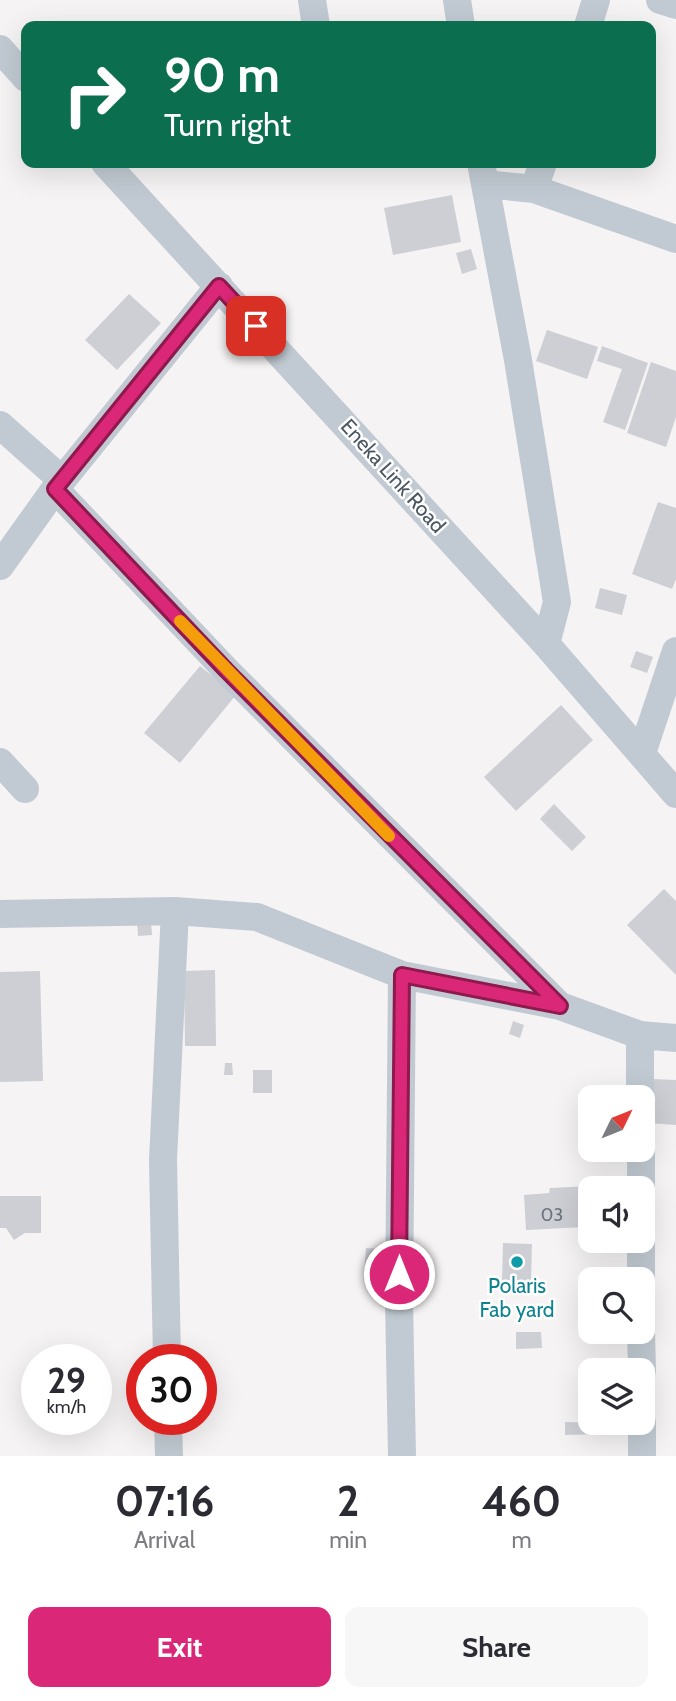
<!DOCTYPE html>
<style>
:root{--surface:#fff;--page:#f7f7f7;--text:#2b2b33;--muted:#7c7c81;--accent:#db2777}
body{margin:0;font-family:Cabin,sans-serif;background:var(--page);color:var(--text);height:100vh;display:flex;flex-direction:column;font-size:26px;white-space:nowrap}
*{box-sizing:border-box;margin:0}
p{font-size:23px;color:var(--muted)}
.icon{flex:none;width:38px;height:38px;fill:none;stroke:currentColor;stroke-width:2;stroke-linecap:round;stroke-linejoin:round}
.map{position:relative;height:1456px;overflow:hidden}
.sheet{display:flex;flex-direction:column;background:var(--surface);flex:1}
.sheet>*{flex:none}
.guide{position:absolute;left:21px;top:21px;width:635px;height:147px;border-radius:14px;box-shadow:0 7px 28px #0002;background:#0b6e4f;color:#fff;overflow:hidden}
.needle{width:46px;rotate:47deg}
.tools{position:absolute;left:578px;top:1085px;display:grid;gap:14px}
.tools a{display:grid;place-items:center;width:77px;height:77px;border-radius:14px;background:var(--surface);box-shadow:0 7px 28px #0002;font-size:35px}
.speed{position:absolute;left:21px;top:1344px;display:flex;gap:14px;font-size:35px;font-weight:700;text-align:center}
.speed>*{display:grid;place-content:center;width:91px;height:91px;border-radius:50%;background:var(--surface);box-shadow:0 7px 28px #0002;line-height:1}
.speed small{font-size:18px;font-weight:400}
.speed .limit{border:10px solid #d22;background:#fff;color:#111}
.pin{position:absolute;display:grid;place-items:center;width:60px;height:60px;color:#fff;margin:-30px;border-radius:14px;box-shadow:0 4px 10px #0006}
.me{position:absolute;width:77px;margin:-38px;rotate:0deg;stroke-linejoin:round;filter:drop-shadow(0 0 5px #0008)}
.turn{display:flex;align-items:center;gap:24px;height:147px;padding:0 28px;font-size:32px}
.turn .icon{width:91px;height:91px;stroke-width:2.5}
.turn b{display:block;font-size:49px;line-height:60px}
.eta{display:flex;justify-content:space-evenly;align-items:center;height:119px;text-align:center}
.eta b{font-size:42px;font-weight:700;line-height:49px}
.cta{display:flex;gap:14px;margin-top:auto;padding:14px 28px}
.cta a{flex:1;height:80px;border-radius:14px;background:var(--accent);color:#fff;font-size:28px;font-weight:700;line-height:80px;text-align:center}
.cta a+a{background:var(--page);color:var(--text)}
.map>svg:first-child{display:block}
</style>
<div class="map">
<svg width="676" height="1456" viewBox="0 0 676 1456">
<rect width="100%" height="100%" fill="#f5f3f3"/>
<path fill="#cdcfd5" d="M452 195 461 242 393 255 384 208Z
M471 249 477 269 462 274 456 253Z
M129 294 161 323 117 370 85 340Z
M547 330 598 347 587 379 536 361Z
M602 346 648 363 625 430 603 422 622 369 597 361Z
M651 362 676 371V417L666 447 627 433Z
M658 502 676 508V579L672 589 632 574Z
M600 588 627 595 622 615 595 608Z
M636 651 653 657 647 673 630 667Z
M200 666 236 695 180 763 144 733Z
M561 705 593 740 516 811 484 777Z
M554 804 586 837 572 851 540 819Z
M664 889 676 901V975L627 925Z
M151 921 152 935 138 936 137 922Z
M215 970 216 1046H185L184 971Z
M40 971 43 1081 0 1082V972Z
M513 1021 524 1025 520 1038 509 1034Z
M225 1063H232L233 1075H224Z
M253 1070H272V1093H253Z
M652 1079 676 1080V1125L649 1123Z
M590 1186V1213H584L585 1227 526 1230 524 1195 549 1193 550 1188Z
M0 1196H41V1233H25L14 1240 6 1228H0Z
M503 1243 532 1244 531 1281 502 1280Z
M366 1248 382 1249 379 1276 364 1275Z
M516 1332H541L542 1348 516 1349Z
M565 1422 605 1423V1434L565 1435Z"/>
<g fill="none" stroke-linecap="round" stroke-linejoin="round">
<path stroke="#c1cad2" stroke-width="28" d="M312 0 316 26
M457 0 461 26
M660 0 676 5
M588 26 596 0
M0 49 26 78
M105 163 546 644 676 794
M481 163 518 360 557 602 546 644
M485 184 534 189 676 239
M534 189 543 163
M219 286 55 489 226 670 560 1006
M0 425 62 480
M0 566 55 489
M642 753 676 651
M0 762 25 789
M0 914 175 911 257 917 402 975 560 1006 640 1035 676 1038
M402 975 399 1301 402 1456
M640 1035V1097
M641 1150V1188
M641 1241V1279
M641 1332 642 1370
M167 1360 163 1160 175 911
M168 1419 169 1456
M642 1423V1456"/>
</g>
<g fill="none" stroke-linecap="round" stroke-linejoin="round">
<defs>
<path id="route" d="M256 326 219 286 55 489 226 670 560 1006 402 975 399 1274"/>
</defs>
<use href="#route" stroke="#8e194d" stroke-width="18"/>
<use href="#route" stroke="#db2777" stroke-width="12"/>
<path stroke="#f59e0b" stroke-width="12" d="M180 621 389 836"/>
</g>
<circle fill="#0f9aa8" stroke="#fff" stroke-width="2.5" cx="517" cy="1262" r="7"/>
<g text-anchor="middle" stroke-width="5" stroke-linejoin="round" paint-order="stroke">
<g font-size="18" fill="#6b747e">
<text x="552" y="1221">03</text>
</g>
<g font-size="21" fill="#4a5661" stroke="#fff">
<text transform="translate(393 476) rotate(48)" y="7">Eneka Link Road</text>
</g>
<g font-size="21" fill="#0d838f" stroke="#fff">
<text x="517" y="1293">Polaris<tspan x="517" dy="24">Fab yard</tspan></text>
</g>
</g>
</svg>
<div class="tools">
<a><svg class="needle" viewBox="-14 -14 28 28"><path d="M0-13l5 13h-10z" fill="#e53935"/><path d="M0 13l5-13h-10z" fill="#7c7c81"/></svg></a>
<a><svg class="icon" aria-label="sound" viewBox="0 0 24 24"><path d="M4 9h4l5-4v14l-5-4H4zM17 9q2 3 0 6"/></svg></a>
<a><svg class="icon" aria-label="search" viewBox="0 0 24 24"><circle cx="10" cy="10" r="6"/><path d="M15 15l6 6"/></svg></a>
<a><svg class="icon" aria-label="layers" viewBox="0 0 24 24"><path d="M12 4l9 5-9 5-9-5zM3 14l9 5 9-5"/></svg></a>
</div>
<div class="speed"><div>29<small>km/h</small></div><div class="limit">30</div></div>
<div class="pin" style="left:256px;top:326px;background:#d93025"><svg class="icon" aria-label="arrive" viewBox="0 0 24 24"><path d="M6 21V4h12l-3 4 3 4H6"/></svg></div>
<svg class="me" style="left:399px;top:1274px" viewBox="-20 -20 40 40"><circle r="17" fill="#db2777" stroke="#fff" stroke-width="3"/><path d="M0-11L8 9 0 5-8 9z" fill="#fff"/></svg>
<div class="guide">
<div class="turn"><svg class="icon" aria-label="right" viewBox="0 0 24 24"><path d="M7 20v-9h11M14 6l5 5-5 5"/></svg><div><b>90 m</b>Turn right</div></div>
</div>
</div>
<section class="sheet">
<div class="eta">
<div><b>07:16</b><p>Arrival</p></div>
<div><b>2</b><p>min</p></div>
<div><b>460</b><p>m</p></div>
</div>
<div class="cta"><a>Exit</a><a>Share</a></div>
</section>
